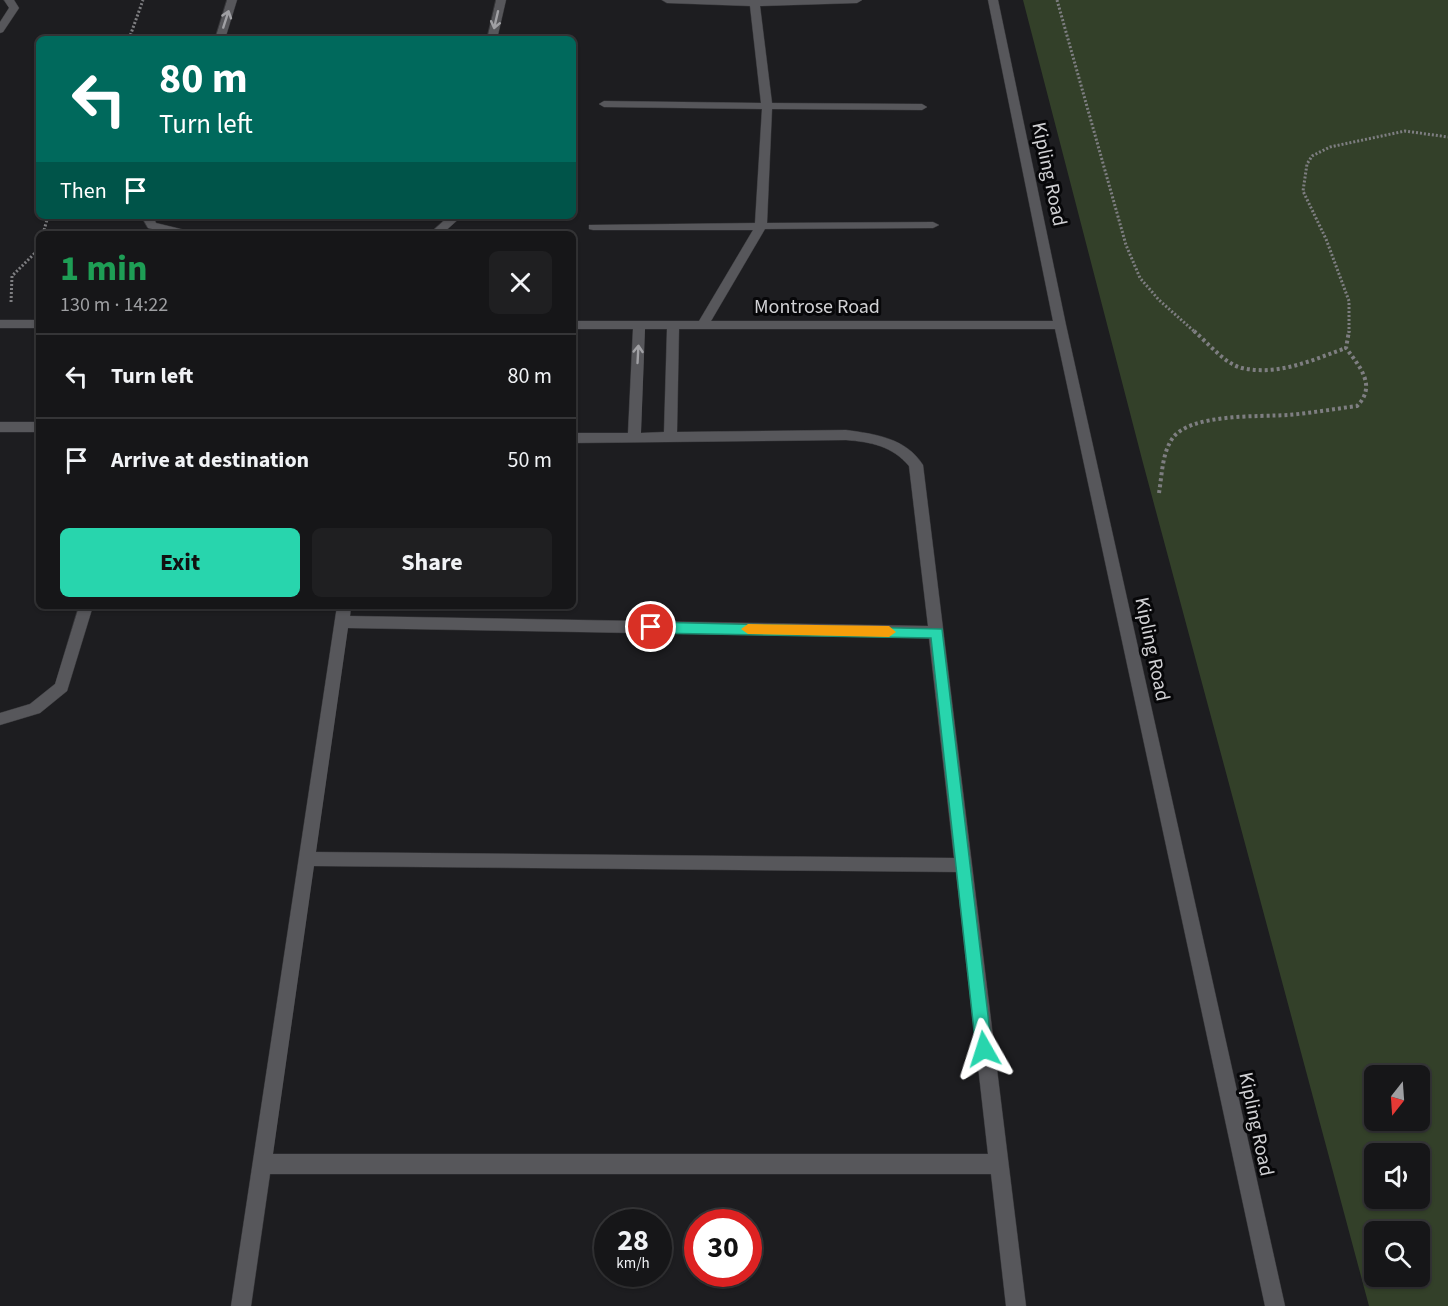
<!DOCTYPE html>
<meta charset="utf-8">
<style>
:root{--surface:#161618;--page:#1f1f21;--text:#f1f3f6;--muted:#9e9fa2;--line:#353537;--accent:#28d5ad}
body{margin:0;font-family:"Source Sans 3",sans-serif;background:var(--page);color:var(--text);height:100vh;display:flex;flex-direction:column;font-size:22px;white-space:nowrap}
*{box-sizing:border-box;margin:0}
p{font-size:20px;color:var(--muted)}
.icon{flex:none;width:33px;height:33px;fill:none;stroke:currentColor;stroke-width:2;stroke-linecap:round;stroke-linejoin:round}
.map{position:relative;flex:1;overflow:hidden}
.sheet{position:absolute;left:36px;top:231px;width:540px;height:378px;display:flex;flex-direction:column;background:var(--surface);border-radius:9px;box-shadow:0 2px 4px #0004,0 0 0 2px var(--line)}
.sheet>*{flex:none}
.banner{position:absolute;left:36px;top:36px;width:540px;height:183px;border-radius:9px;box-shadow:0 2px 4px #0004,0 0 0 2px var(--line);background:#00695c;color:#fff;overflow:hidden}
.needle{width:39px;rotate:197deg}
.buttons{position:absolute;left:1364px;top:1065px;display:grid;gap:12px}
.buttons a{display:grid;place-items:center;width:66px;height:66px;border-radius:9px;background:var(--surface);box-shadow:0 2px 4px #0004,0 0 0 2px var(--line);font-size:30px}
.speed{position:absolute;left:594px;top:1209px;display:flex;gap:12px;font-size:30px;font-weight:700;text-align:center}
.speed>*{display:grid;place-content:center;width:78px;height:78px;border-radius:50%;background:var(--surface);box-shadow:0 2px 4px #0004,0 0 0 2px var(--line);line-height:1}
.speed small{font-size:15px;font-weight:400}
.speed .limit{border:9px solid #d22;background:#fff;color:#111}
.pin{position:absolute;display:grid;place-items:center;width:51px;height:51px;color:#fff;margin:-26px;border:3px solid #fff;border-radius:50%;box-shadow:0 2px 6px #0007}
.me{position:absolute;width:66px;margin:-33px;rotate:354deg;stroke-linejoin:round;filter:drop-shadow(0 0 4px #0008)}
.turn{display:flex;align-items:center;gap:21px;height:126px;padding:0 24px;font-size:27px}
.turn .icon{width:78px;height:78px;stroke-width:2.5}
.turn b{display:block;font-size:42px;line-height:51px}
.then{display:flex;align-items:center;height:57px;padding:0 24px;background:#0003;gap:12px;font-size:22px}
.round{display:grid;place-items:center;flex:none;width:63px;height:63px;border-radius:9px;background:var(--page)}
.headline{display:flex;align-items:center;justify-content:space-between;height:102px;padding:0 24px}
h1{font-size:36px;font-weight:700;line-height:45px;color:#1e9e55}
.primary-button{display:flex;gap:12px;margin-top:auto;padding:12px 24px}
.primary-button a{flex:1;height:69px;border-radius:9px;background:var(--accent);color:#111;font-size:24px;font-weight:700;line-height:69px;text-align:center}
.primary-button a+a{background:var(--page);color:var(--text)}
ul{padding:0;list-style:none}
li{display:flex;align-items:center;gap:18px;height:84px;padding:0 24px;border-top:2px solid var(--line)}
li div{flex:1}
li b{display:block;font-size:22px}
li em{font-style:normal}
.map>svg:first-child{display:block}
</style>
<div class="map">
<svg width="1448" height="1306" viewBox="0 0 1448 1306">
<rect width="100%" height="100%" fill="#1d1d20"/>
<path fill="#334029" fill-rule="evenodd" d="M1023 0H1448V1306H1369L1143 463ZM1374 1076H1419V1120H1374ZM1374 1154H1419V1198H1374ZM1374 1232H1419V1276H1374Z"/>
<g fill="none" stroke-linecap="round" stroke-linejoin="round">
<defs>
<path id="minor" d="M4 0H14L19 8 3 32 0 33V22L9 8Z
M227 0H237L225 39H215Z
M496 0H506L497 39H487Z
M662 0H862L857 3 760 6 772 103 922 104 927 107 922 110 772 109 767 223 933 222 939 225 933 228 765 229 711 321H1053L988 0H998L1066 325 1285 1306H1265L1055 329H679L677 432 846 430C875 434 906 438 923 465L1026 1306H1006L991 1174H270L251 1306H231L337 606H351L350 616 928 626 909 466C892 446 871 442 846 440L573 443V433H628L633 329H573V321H699L753 230H593L589 229V225L755 223 762 109 604 107 599 104 604 101 761 103 750 6 667 3ZM645 329H667L664 432 641 433ZM348 628 929 638 954 858 316 852ZM314 866 956 872 988 1154H273Z
M141 216H153L156 223 193 232 195 234H173L148 228Z
M449 216H462L442 234H429Z
M0 320H39V328H0Z
M0 422H39V432H0Z
M79 606H93L67 691 40 713 0 725V713L30 704 55 684Z"/>
</defs>
<use href="#minor" stroke="#37373a" stroke-width="1"/>
<path stroke="#7e7e81" stroke-width="3" stroke-dasharray="2 2" stroke-linecap="butt" d="M1057 0 1126 245 1140 278 1159 300 1196 333
M129 39 143 0
M43 234 48 216
M11 302 12 276 39 249
M1349 333V301L1326 239 1303 191 1307 164 1312 156 1330 147 1405 131 1448 137"/>
<path stroke="#7e7e81" stroke-width="4" stroke-dasharray="3 3" stroke-linecap="butt" d="M1194 331C1208 343 1225 364 1242 368 1279 376 1312 360 1346 348
M1159 493C1162 475 1162 454 1172 439 1189 413 1260 417 1288 415 1311 413 1334 409 1357 406 1377 386 1360 367 1346 348L1349 331"/>
<use href="#minor" fill="#57575b" fill-rule="evenodd"/>
</g>
<defs><path id="oneway-shaft" d="M-6 0H5M1.5-3L5.5 0L1.5 3" fill="none" stroke-width="1.6" stroke-linecap="round" stroke-linejoin="round" transform="scale(1.5)"/></defs>
<g stroke="#a0a0a4">
<use href="#oneway-shaft" transform="translate(226 19) rotate(-72)"/>
<use href="#oneway-shaft" transform="translate(496 20) rotate(103)"/>
<use href="#oneway-shaft" transform="translate(638 354) rotate(-87)"/>
</g>
<path fill="#28d5ad" stroke="#1a8a70" stroke-width="1.5" d="M651 622 942 629 992 1049 990 1055 984 1057 978 1055 976 1049 931 638 651 633 644 627Z"/>
<path fill="#f59e0b" d="M748 624 889 626 896 632 889 637 748 634 741 629Z"/>
<g text-anchor="middle" stroke-width="6" stroke-linejoin="round" paint-order="stroke">
<g font-size="20" fill="#d1d1d4" stroke="#070709">
<text transform="translate(1050 174) rotate(78)" y="7">Kipling Road</text>
<text x="817" y="313">Montrose Road</text>
<text transform="translate(1153 649) rotate(78)" y="7">Kipling Road</text>
<text transform="translate(1257 1124) rotate(78)" y="7">Kipling Road</text>
</g>
</g>
</svg>
<div class="buttons">
<a><svg class="needle" viewBox="-14 -14 28 28"><path d="M0-13l5 13h-10z" fill="#e53935"/><path d="M0 13l5-13h-10z" fill="#9e9fa2"/></svg></a>
<a><svg class="icon" aria-label="sound" viewBox="0 0 24 24"><path d="M4 9h4l5-4v14l-5-4H4zM17 9q2 3 0 6"/></svg></a>
<a><svg class="icon" aria-label="search" viewBox="0 0 24 24"><circle cx="10" cy="10" r="6"/><path d="M15 15l6 6"/></svg></a>
</div>
<div class="speed"><div>28<small>km/h</small></div><div class="limit">30</div></div>
<div class="pin" style="left:651px;top:627px;background:#d93025"><svg class="icon" aria-label="arrive" viewBox="0 0 24 24"><path d="M6 21V4h12l-3 4 3 4H6"/></svg></div>
<svg class="me" style="left:984px;top:1049px" viewBox="-20 -20 40 40"><path d="M0-17L14 15 0 8-14 15z" fill="#28d5ad" stroke="#fff" stroke-width="4"/></svg>
<div class="banner">
<div class="turn"><svg class="icon" aria-label="left" viewBox="0 0 24 24"><path d="M17 20v-9H6M10 6l-5 5 5 5"/></svg><div><b>80 m</b>Turn left</div></div>
<div class="then">Then<svg class="icon" aria-label="arrive" viewBox="0 0 24 24"><path d="M6 21V4h12l-3 4 3 4H6"/></svg></div>
</div>
<section class="sheet">
<div class="headline"><div><h1>1 min</h1><p>130 m · 14:22</p></div><a class="round"><svg class="icon" aria-label="close" viewBox="0 0 24 24"><path d="M6 6l12 12M18 6L6 18"/></svg></a></div>
<ul>
<li><svg class="icon" aria-label="left" viewBox="0 0 24 24"><path d="M17 20v-9H6M10 6l-5 5 5 5"/></svg><div><b>Turn left</b></div><em>80 m</em></li>
<li><svg class="icon" aria-label="arrive" viewBox="0 0 24 24"><path d="M6 21V4h12l-3 4 3 4H6"/></svg><div><b>Arrive at destination</b></div><em>50 m</em></li>
</ul>
<div class="primary-button"><a>Exit</a><a>Share</a></div>
</section>
</div>
